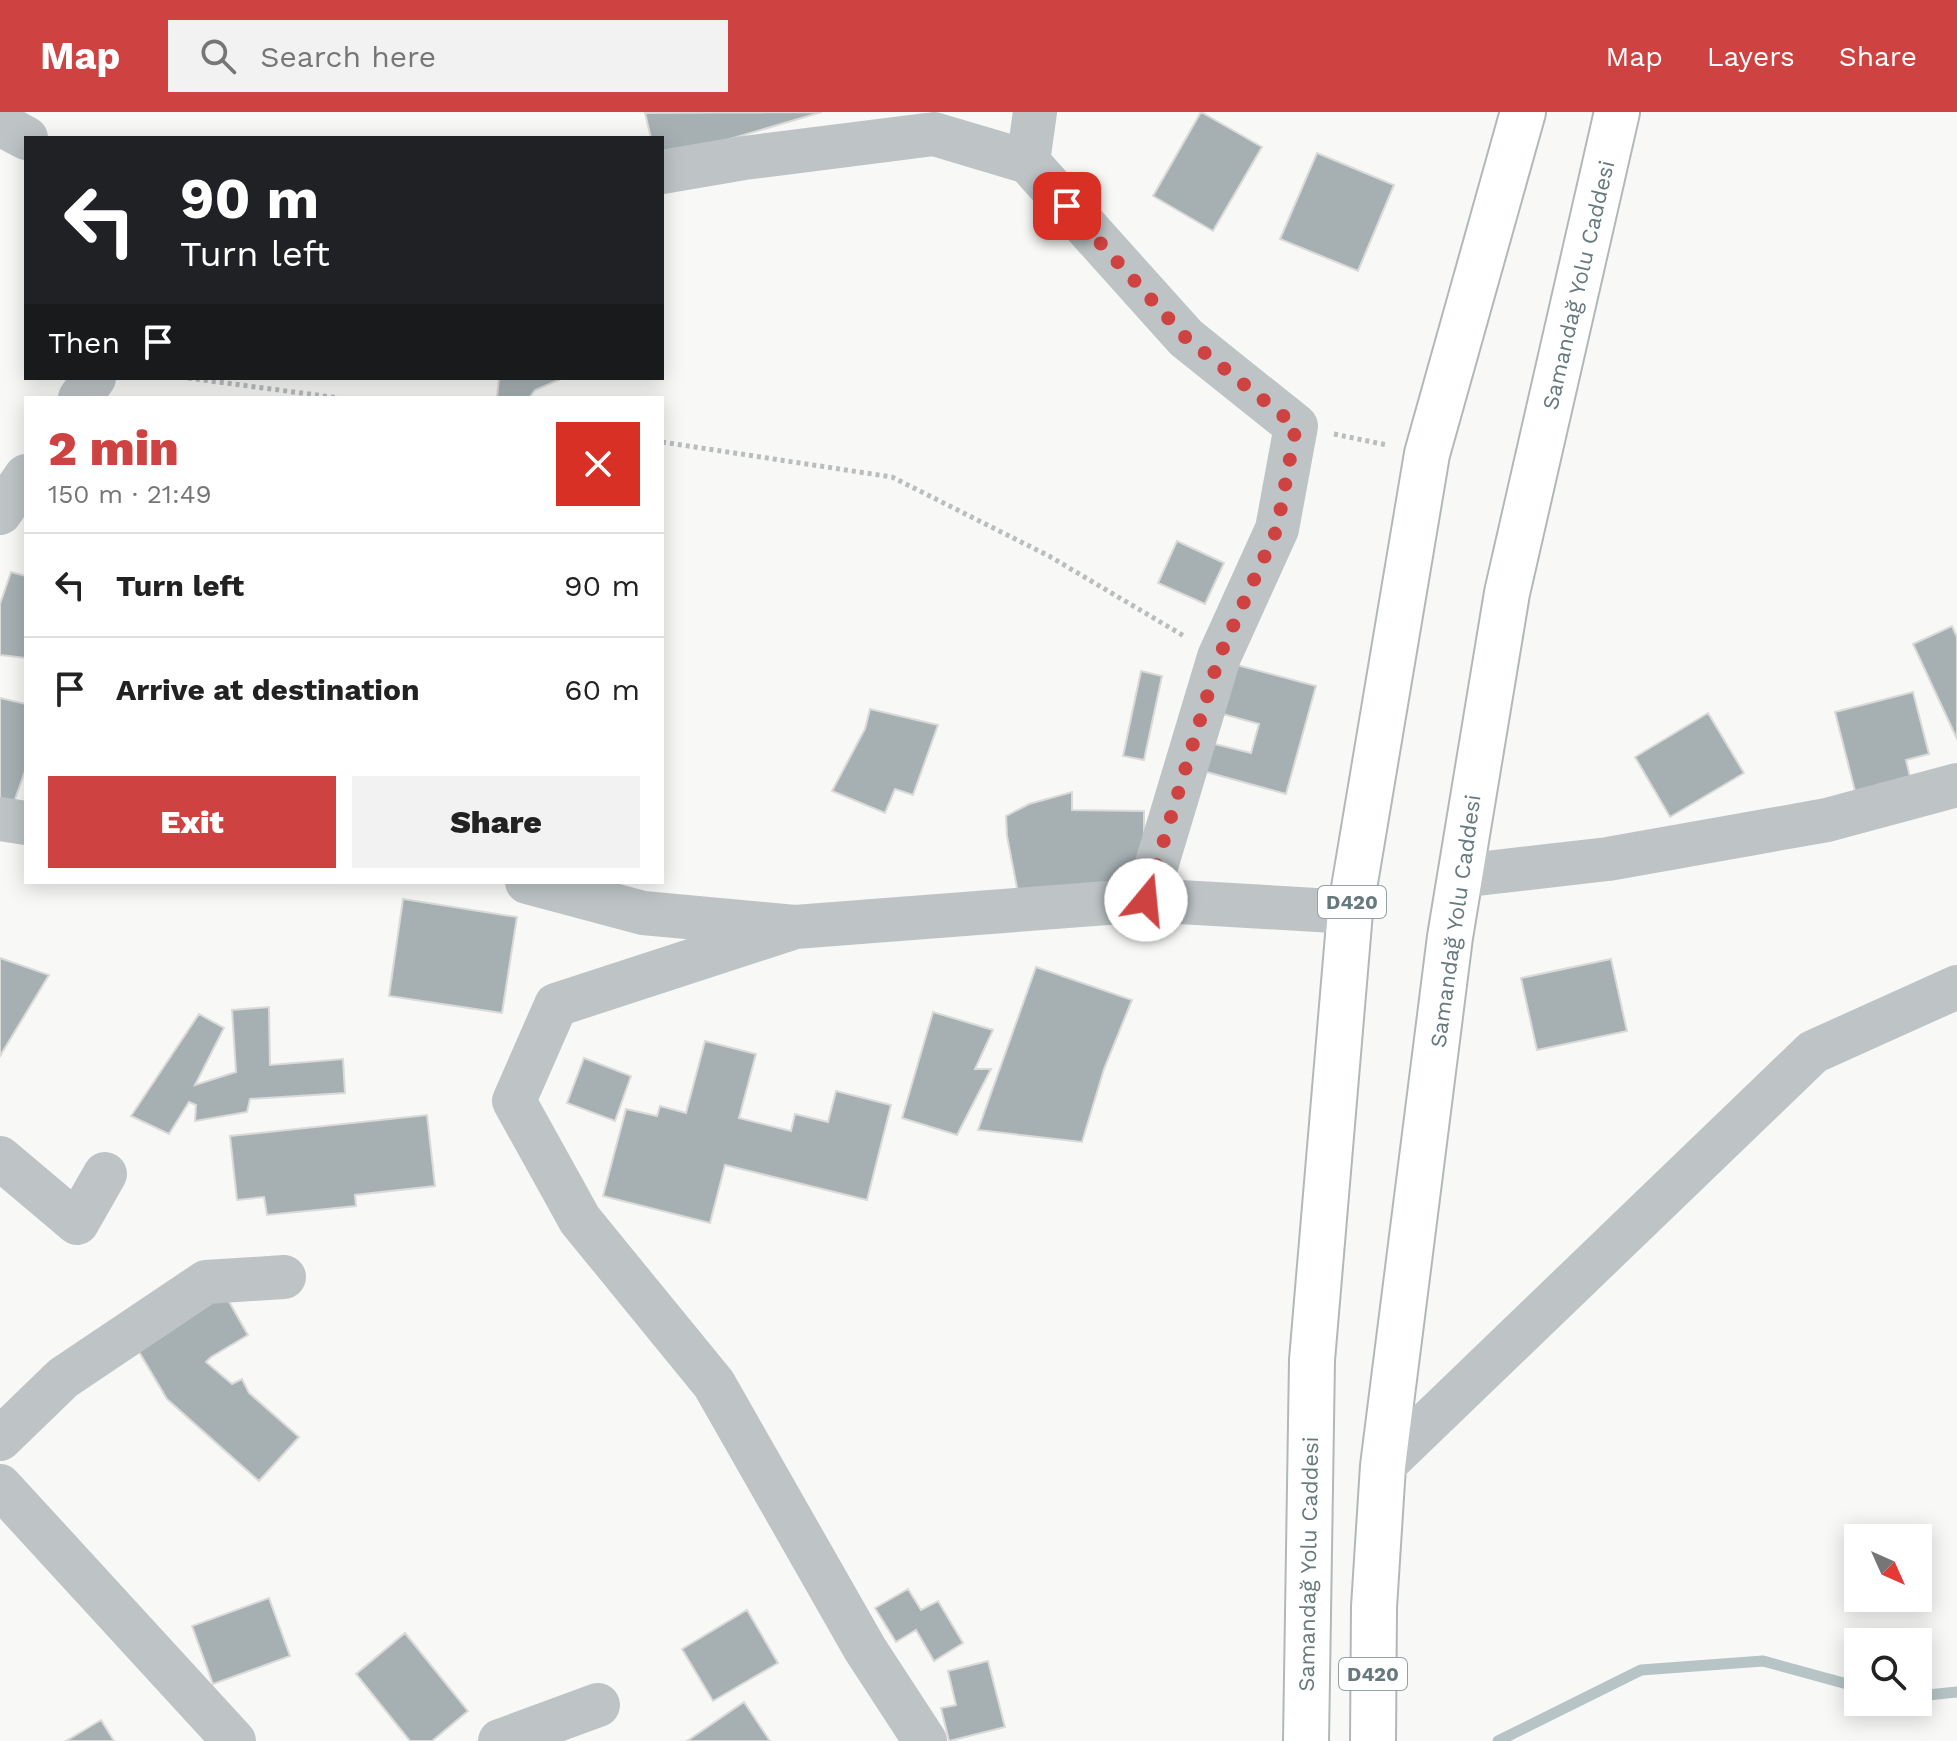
<!DOCTYPE html>
<meta charset="utf-8">
<style>
:root{--surface:#fff;--page:#f2f2f2;--text:#222;--muted:#767676;--line:#e0e0e0;--accent:#ce4341}
body{margin:0;font-family:"Work Sans",sans-serif;background:var(--page);color:var(--text);height:100vh;display:flex;flex-direction:column;font-size:30px;white-space:nowrap}
*{box-sizing:border-box;margin:0}
p{font-size:26px;color:var(--muted)}
.icon{flex:none;width:44px;height:44px;fill:none;stroke:currentColor;stroke-width:2;stroke-linecap:round;stroke-linejoin:round}
.map{position:relative;flex:1;overflow:hidden}
.drawer{position:absolute;left:24px;top:284px;width:640px;height:488px;display:flex;flex-direction:column;background:var(--surface);border-radius:0px;box-shadow:0 4px 20px #0003}
.drawer>*{flex:none}
.top-card{position:absolute;left:24px;top:24px;width:640px;height:244px;border-radius:0px;box-shadow:0 4px 20px #0003;background:#202124;color:#fff;overflow:hidden}
.needle{width:52px;rotate:135deg}
.tools{position:absolute;left:1844px;top:1412px;display:grid;gap:16px}
.tools a{display:grid;place-items:center;width:88px;height:88px;border-radius:0px;background:var(--surface);box-shadow:0 4px 20px #0003;font-size:40px}
.pin{position:absolute;display:grid;place-items:center;width:68px;height:68px;color:#fff;margin:-34px;border-radius:16px;box-shadow:0 4px 12px #0006}
.me{position:absolute;width:88px;margin:-44px;rotate:17deg;stroke-linejoin:round;filter:drop-shadow(0 0 6px #0008)}
.turn{display:flex;align-items:center;gap:28px;height:168px;padding:0 24px;font-size:36px}
.turn .icon{width:104px;height:104px;stroke-width:2.5}
.turn b{display:block;font-size:56px;line-height:68px}
.then{display:flex;align-items:center;height:76px;padding:0 24px;background:#0003;gap:16px;font-size:30px}
.round{display:grid;place-items:center;flex:none;width:84px;height:84px;border-radius:0px;background:var(--page)}
.headline{display:flex;align-items:center;justify-content:space-between;height:136px;padding:0 24px}
h1{font-size:48px;font-weight:800;line-height:60px;color:var(--accent)}
.cta{display:flex;gap:16px;margin-top:auto;padding:16px 24px}
.cta a{flex:1;height:92px;border-radius:0px;background:var(--accent);color:#fff;font-size:32px;font-weight:800;line-height:92px;text-align:center}
.cta a+a{background:var(--page);color:var(--text)}
ul{padding:0;list-style:none}
li{display:flex;align-items:center;gap:24px;height:104px;padding:0 24px;border-top:2px solid var(--line)}
li div{flex:1}
li b{display:block;font-size:30px}
li em{font-style:normal}
header{display:flex;align-items:center;gap:48px;box-sizing:border-box;height:112px;padding:0 40px;background:var(--accent);color:#fff}
header strong{font-size:38px}
nav{display:flex;gap:44px;margin-inline-start:auto;font-size:28px}
.search{width:560px;height:72px;background:var(--page);display:flex;align-items:center;gap:20px;box-sizing:border-box;padding:0 28px;border-radius:0px;color:var(--muted);font-size:30px}
.map>svg:first-child{display:block}
</style>
<header>
<strong>Map</strong>
<div class="search"><svg class="icon" aria-label="search" viewBox="0 0 24 24"><circle cx="10" cy="10" r="6"/><path d="M15 15l6 6"/></svg>Search here</div>
<nav><a>Map</a><a>Layers</a><a>Share</a></nav>
</header>
<div class="map">
<svg width="1957" height="1629" viewBox="0 0 1957 1629">
<rect width="100%" height="100%" fill="#f8f8f7"/>
<g fill="none" stroke-linecap="round" stroke-linejoin="round">
<path stroke="#b6c4c5" stroke-width="11" d="M1918 1584 1957 1580
M1498 1629 1641 1558 1763 1549 1858 1575"/>
</g>
<path fill="#a6b0b3" stroke="#dadad9" stroke-width="2" d="M822 0 662 47V26H651L645 1Z
M1201 0 1262 35 1213 119 1153 84Z
M1317 41 1394 73 1358 159 1280 127Z
M499 266H563L535 278 529 286 497 285Z
M1177 429 1224 451 1205 492 1158 471Z
M11 460 26 464V546L0 543V492Z
M1952 514 1957 525V627L1913 532Z
M1233 552 1316 574 1286 682 1203 659 1211 631 1251 641 1259 612 1219 601Z
M1141 559 1162 564 1144 648 1123 644Z
M1913 580 1929 642 1906 648 1912 673 1857 687 1835 600Z
M0 586 26 592V656L14 690 0 687Z
M870 597 938 613 913 683 895 677 885 701 832 679 865 617Z
M1708 601 1744 661 1670 705 1635 645Z
M1072 680V698L1144 699V738L1139 778 1019 786 1007 724 1006 704 1029 692Z
M403 787 517 805 502 901 389 884Z
M0 846 49 863 0 944Z
M1611 847 1627 919 1537 938 1521 866Z
M1036 855 1132 888 1104 957 1082 1030 978 1018Z
M269 895 270 953 343 947 345 981 250 987 247 1000 195 1009 196 993 189 990 169 1022 131 1004 199 902 224 916 195 973 236 960 232 898Z
M933 900 993 918 975 957H991L957 1023 902 1006Z
M705 929 756 942 739 1006 791 1019 795 1002 828 1010 836 979 891 993 867 1088 725 1053 710 1111 603 1084 626 997 657 1004 660 994 686 1001Z
M584 946 631 964 615 1009 567 991Z
M427 1003 435 1074 355 1083 356 1094 267 1103 264 1085 237 1088 230 1024Z
M224 1181 248 1223 211 1245 206 1250 232 1272 242 1267 249 1281 299 1325 259 1369 167 1287 135 1233Z
M908 1477 921 1498 938 1489 963 1531 934 1549 916 1518 896 1530 875 1496Z
M269 1486 290 1544 213 1572 192 1514Z
M747 1498 778 1551 713 1589 682 1537Z
M405 1521 468 1599 432 1629H410L356 1562Z
M988 1549 1005 1615 949 1629 941 1596 956 1593 948 1559Z
M744 1590 770 1629H687Z
M101 1608 114 1629H66Z"/>
<g fill="none" stroke-linecap="round" stroke-linejoin="round">
<defs>
<path id="highway" d="M1306 1629 1312 1248 1350 800 1427 342 1523 0
M1373 1629 1374 1495 1383 1354 1450 825 1507 481 1617 0"/>
</defs>
<use href="#highway" stroke="#b2b8b9" stroke-width="48"/>
<path stroke="#b9bdbe" stroke-width="5" stroke-dasharray="4 4" stroke-linecap="butt" d="M188 266 339 286
M1334 322 1387 333
M662 330 892 365 1049 444 1184 524"/>
<path stroke="#bec4c6" stroke-width="44" d="M0 12 26 26
M1028 50 1035 0
M662 60 744 46 934 22 1028 50 1186 226 1296 314 1277 417 1219 545 1146 788
M80 286 94 266
M0 401 26 364
M0 707 26 711
M1460 764 1608 747 1827 708 1957 673
M527 770 643 801 795 815 1146 788 1350 800
M795 815 556 893 514 989 580 1108 714 1272 865 1537 925 1629
M0 1046 77 1111 105 1062
M0 1327 63 1266 206 1170 284 1165
M1383 1354 1813 940 1957 875
M0 1374 234 1629
M500 1629 598 1593"/>
<use href="#highway" stroke="#fff" stroke-width="44"/>
</g>
<g fill="none" stroke-linecap="round" stroke-linejoin="round">
<path stroke="#ce4341" stroke-width="14" stroke-dasharray="0 25.2" d="M1067 94 1186 226 1296 314 1277 417 1219 545 1146 788"/>
</g>
<g text-anchor="middle" stroke-width="8" stroke-linejoin="round" paint-order="stroke">
<g fill="#fff" stroke="#94a1a5" stroke-width="2">
<rect x="1318" y="774" width="68" height="32" rx="6"/>
<rect x="1339" y="1546" width="68" height="32" rx="6"/>
</g>
<g font-size="20" font-weight="bold" fill="#66797e">
<text x="1352" y="797">D420</text>
<text x="1373" y="1569">D420</text>
</g>
<g font-size="22" fill="#66797e" stroke="#fff">
<text transform="translate(1578 173) rotate(-77)" y="8">Samandağ Yolu Caddesi</text>
<text transform="translate(1455 809) rotate(-82)" y="8">Samandağ Yolu Caddesi</text>
<text transform="translate(1308 1452) rotate(-89)" y="8">Samandağ Yolu Caddesi</text>
</g>
</g>
</svg>
<div class="tools">
<a><svg class="needle" viewBox="-14 -14 28 28"><path d="M0-13l5 13h-10z" fill="#e53935"/><path d="M0 13l5-13h-10z" fill="#767676"/></svg></a>
<a><svg class="icon" aria-label="search" viewBox="0 0 24 24"><circle cx="10" cy="10" r="6"/><path d="M15 15l6 6"/></svg></a>
</div>
<div class="pin" style="left:1067px;top:94px;background:#d93025"><svg class="icon" aria-label="arrive" viewBox="0 0 24 24"><path d="M6 21V4h12l-3 4 3 4H6"/></svg></div>
<svg class="me" style="left:1146px;top:788px" viewBox="-20 -20 40 40"><circle r="19" fill="#fff"/><path d="M0-13L10 11 0 6-10 11z" fill="#ce4341"/></svg>
<div class="top-card">
<div class="turn"><svg class="icon" aria-label="left" viewBox="0 0 24 24"><path d="M17 20v-9H6M10 6l-5 5 5 5"/></svg><div><b>90 m</b>Turn left</div></div>
<div class="then">Then<svg class="icon" aria-label="arrive" viewBox="0 0 24 24"><path d="M6 21V4h12l-3 4 3 4H6"/></svg></div>
</div>
<section class="drawer">
<div class="headline"><div><h1>2 min</h1><p>150 m · 21:49</p></div><a class="round" style="background:#d93025;color:#fff"><svg class="icon" aria-label="close" viewBox="0 0 24 24"><path d="M6 6l12 12M18 6L6 18"/></svg></a></div>
<ul>
<li><svg class="icon" aria-label="left" viewBox="0 0 24 24"><path d="M17 20v-9H6M10 6l-5 5 5 5"/></svg><div><b>Turn left</b></div><em>90 m</em></li>
<li><svg class="icon" aria-label="arrive" viewBox="0 0 24 24"><path d="M6 21V4h12l-3 4 3 4H6"/></svg><div><b>Arrive at destination</b></div><em>60 m</em></li>
</ul>
<div class="cta"><a>Exit</a><a>Share</a></div>
</section>
</div>
